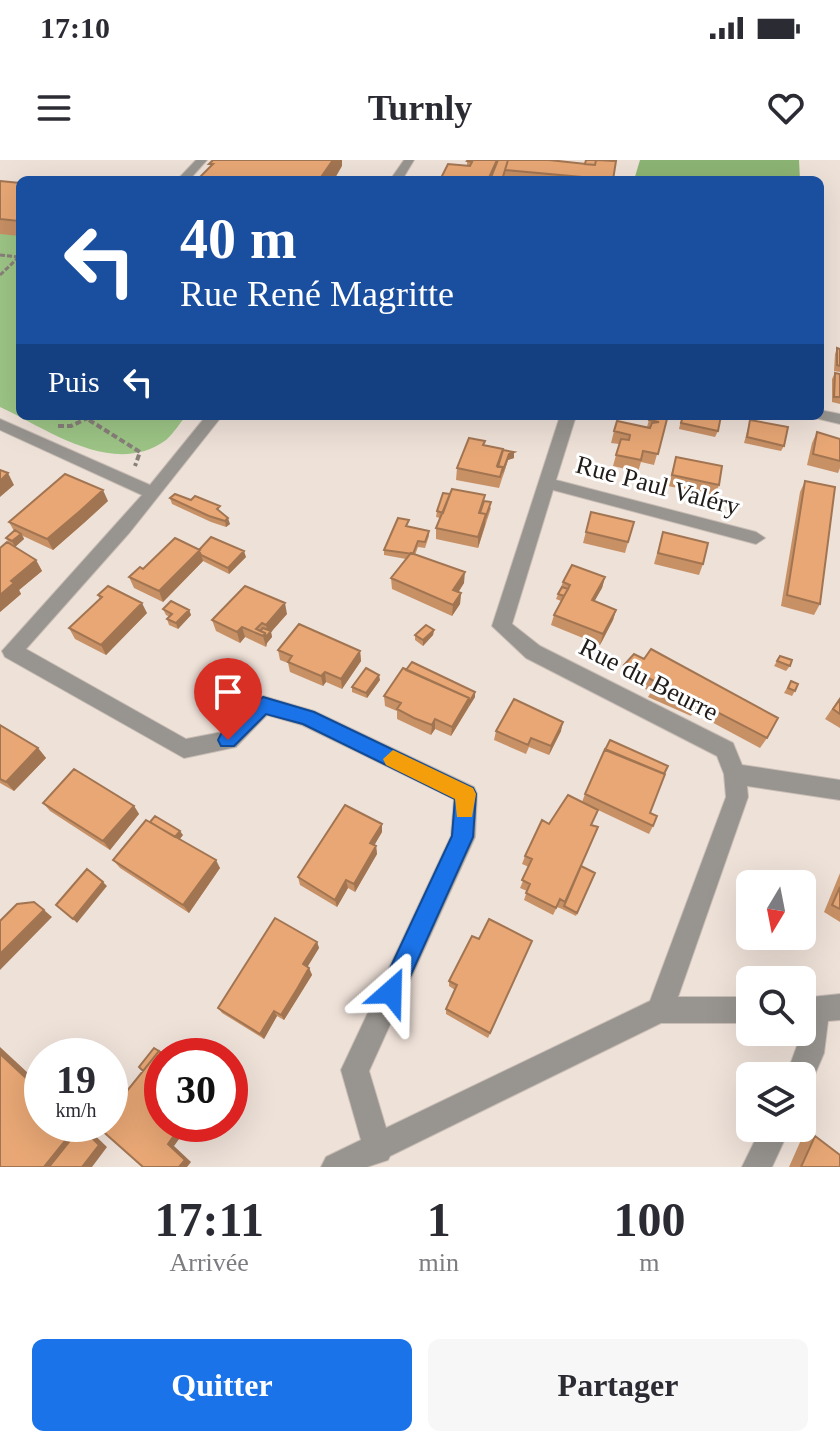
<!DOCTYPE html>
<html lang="fr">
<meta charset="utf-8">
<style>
:root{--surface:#fff;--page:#f7f7f7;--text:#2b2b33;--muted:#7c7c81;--accent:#1a73e8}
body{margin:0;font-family:"Times New Roman",serif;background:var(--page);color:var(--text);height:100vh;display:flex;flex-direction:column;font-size:30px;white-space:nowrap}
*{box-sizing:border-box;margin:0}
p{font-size:26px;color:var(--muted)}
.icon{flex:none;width:44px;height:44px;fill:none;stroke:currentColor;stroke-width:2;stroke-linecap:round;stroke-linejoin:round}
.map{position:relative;height:1007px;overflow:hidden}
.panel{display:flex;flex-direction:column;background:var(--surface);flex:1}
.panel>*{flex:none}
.banner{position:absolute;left:16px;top:16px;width:808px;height:244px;border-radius:12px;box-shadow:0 8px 32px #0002;background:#1a4fa0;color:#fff;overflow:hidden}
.needle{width:52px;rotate:190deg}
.tools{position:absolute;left:736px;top:710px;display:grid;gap:16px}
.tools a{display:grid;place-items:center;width:80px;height:80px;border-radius:12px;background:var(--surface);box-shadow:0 8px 32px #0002;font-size:40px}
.speed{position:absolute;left:24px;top:878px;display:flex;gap:16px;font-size:40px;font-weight:700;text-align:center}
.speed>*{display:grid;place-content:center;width:104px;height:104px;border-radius:50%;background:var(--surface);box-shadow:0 8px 32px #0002;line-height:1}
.speed small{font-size:20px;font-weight:400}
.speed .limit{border:12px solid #d22;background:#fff;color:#111}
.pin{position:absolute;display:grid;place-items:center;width:68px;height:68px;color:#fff;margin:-82px -34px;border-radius:50% 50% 50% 0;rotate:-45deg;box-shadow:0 0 8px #0007}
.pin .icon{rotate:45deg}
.me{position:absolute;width:88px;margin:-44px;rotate:25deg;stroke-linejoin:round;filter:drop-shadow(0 0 6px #0008)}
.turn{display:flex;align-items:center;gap:28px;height:168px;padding:0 32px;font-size:36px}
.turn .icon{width:104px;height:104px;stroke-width:2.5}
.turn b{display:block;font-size:56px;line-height:68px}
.then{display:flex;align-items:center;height:76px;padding:0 32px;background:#0003;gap:16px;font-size:30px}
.eta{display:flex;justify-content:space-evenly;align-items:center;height:136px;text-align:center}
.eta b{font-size:48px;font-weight:600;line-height:56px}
.button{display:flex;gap:16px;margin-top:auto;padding:16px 32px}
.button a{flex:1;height:92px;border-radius:12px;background:var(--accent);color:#fff;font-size:32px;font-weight:600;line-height:92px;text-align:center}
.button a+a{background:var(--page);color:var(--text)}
.status{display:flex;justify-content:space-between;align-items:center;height:56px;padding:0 40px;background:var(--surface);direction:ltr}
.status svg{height:22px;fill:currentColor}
header{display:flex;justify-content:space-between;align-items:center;height:104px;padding:0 32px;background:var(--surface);font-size:36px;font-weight:600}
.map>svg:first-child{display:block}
</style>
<div class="status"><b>17:10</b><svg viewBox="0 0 49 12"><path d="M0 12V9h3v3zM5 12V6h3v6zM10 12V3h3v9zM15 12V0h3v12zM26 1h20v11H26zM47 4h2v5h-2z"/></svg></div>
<header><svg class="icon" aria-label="menu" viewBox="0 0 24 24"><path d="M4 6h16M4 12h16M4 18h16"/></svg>Turnly<svg class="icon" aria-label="heart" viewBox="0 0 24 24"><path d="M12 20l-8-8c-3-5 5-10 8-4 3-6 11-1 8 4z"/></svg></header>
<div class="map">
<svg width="840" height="1007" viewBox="0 0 840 1007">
<rect width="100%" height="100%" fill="#eee1d8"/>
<path fill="#9dc586" d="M0 27 20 29V256H186C180 263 173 274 166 280 114 318 49 270 0 247Z"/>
<path fill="#8cb473" d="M640 0H799L800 20H634Z"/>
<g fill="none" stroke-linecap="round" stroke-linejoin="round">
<defs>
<path id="minor" d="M196 0H207L189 20H177Z
M404 0H414L402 20H390Z
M820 250 840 254V264L815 258 813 256H820Z
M206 256H222L130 372 26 489 186 579 222 572 256 539 263 536 314 551 474 627 477 634 475 677 369 911 386 968 650 841 726 637 724 614 717 596 526 498 492 466 560 256H576L556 320 756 372 765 378 756 384 553 330 512 464 540 486 733 583 742 605 840 620V640L747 626 748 637 678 837H750V863H661L390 996 388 1000 367 1007H321L326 997 361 980 341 910 451 676 454 639 302 565 267 555 236 587 184 598 5 497 2 491 142 335 0 270V259L150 325Z
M840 834V860L828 861 824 893 810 926 802 929V916H786L802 872V838Z
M761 968H790L772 1007H742Z"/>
</defs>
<use href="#minor" stroke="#c9beb6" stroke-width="2"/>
<path stroke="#887f79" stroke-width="3" stroke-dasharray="5 2" stroke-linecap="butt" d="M0 95 19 97
M0 115 19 97"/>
<path stroke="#887f79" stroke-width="4" stroke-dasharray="6 3" stroke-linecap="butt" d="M89 260 140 292 135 306
M58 266H71L92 256"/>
<use href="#minor" fill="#98948f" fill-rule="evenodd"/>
</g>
<path fill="#c89065" d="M467 1 613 20H440L467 6Z
M0 21 20 23V76L0 74Z
M837 188 840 189V212L834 211 835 194Z
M835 213 840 214V244L832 242V219Z
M650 256 667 259 654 305 641 302 638 312 613 306 619 284 611 283 614 271 647 267Z
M682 256 718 271 715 277 679 269Z
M750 260 784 286 781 291 744 283Z
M817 272 840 279V308L838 313 807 305 812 283Z
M485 281 484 285 503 290 514 298 508 300 499 328 456 320 457 308Z
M676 297 719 325 715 336 668 326Z
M805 321 820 444 814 455 781 446 800 332Z
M170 338 221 352 230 364 226 367 211 362 172 344Z
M108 341 85 362 53 390 23 376 24 379 15 387 36 400 42 411 19 430 21 434 0 452V388L9 383 6 378 14 371 9 362Z
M484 341 491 348 478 388 436 379V368L440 358 436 357 437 351Z
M591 352 634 362 625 393 583 383Z
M408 367 429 371V376L425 388 418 387 415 395 464 423 458 432 461 433 460 444 452 456 392 429 391 418 406 399 384 395V390Z
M663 372 703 404 699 415 654 404Z
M199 390 246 397 229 414 203 401 163 442 134 428 129 417 143 409Z
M605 417 602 428 594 441 616 450 613 460 600 485 551 465 554 455 561 441 556 439 563 422Z
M98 435 147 453 106 495 75 479 69 468 100 440Z
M163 449 189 450 191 455 178 469 169 465 167 459 170 457 166 455Z
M287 454 271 472 272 477 267 483 266 487 245 477 240 483 216 471 212 460Z
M434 470 433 475 423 486 415 480V475Z
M278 490 360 491 361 501 342 529 326 522 323 526 290 512 288 503 280 500Z
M780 496 790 506 786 511 774 506Z
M644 499 767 578 760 588 693 552 691 556 648 537 651 532 621 515 624 505Z
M380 520 367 538 352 532V527Z
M791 521 795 531 792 536 784 533Z
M475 532V537L451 576 435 569 431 575 397 559V551L385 546 384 536Z
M840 537V568L825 559Z
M0 565 38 588 46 598 14 631 0 623Z
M496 571H561L549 595 529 587 526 594 494 580Z
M585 634 650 653 653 666 649 674 598 650 591 665 581 706 595 713 576 756 562 749 563 748 562 749 557 747 553 755 524 740 527 731 520 728 529 707 522 704 525 696 549 664 582 642Z
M43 643 134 646 139 654 110 690 50 651Z
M150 662 183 675 179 679 220 708 189 753 120 708 113 700Z
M382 672 374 685 376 686 377 694 355 732 348 728 337 747 300 725 298 717Z
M840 713V762L824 752Z
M479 779 532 781 488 878 446 854V849L455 830 449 826V821Z
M317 782 319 788 307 807 309 808 312 815 284 860 277 856 264 879 222 853 218 848Z
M815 976 840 1007H789L801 980Z"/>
<path fill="#a27552" d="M333 0H342V6L334 20H319Z
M514 292V298L508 300 502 319 509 294Z
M8 313 14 325 0 337V321Z
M103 330 108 341 85 362 53 390 47 379Z
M486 354 485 365 478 388V377Z
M228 358 230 364 226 367 225 361Z
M21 374 24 379 15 387 12 381Z
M200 390 203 401 163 442 159 431Z
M244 391 246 397 229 414 228 408Z
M36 400 42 411 19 430 21 434 0 452V435L11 421Z
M465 412 464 423 453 441V430Z
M605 417 602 428 589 451 592 440Z
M461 433 460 444 452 456 453 445Z
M142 443 147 453 106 495 101 485Z
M285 443 287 454 271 472 272 477 267 483 266 487 263 476 265 473 268 474 266 465Z
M189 450 191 455 178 469 176 463Z
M616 450 613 460 600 485 603 474Z
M242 467 245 477 240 483 237 472Z
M434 470 433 475 423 486V480Z
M360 491 361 501 342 529 341 519Z
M325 512 326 522 323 526 321 516Z
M379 515 380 520 367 538 366 533Z
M475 532V537L468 548 469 543Z
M469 538 468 548 451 576 452 567Z
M435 559V569L431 575 432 565Z
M563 562 561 571 549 595 551 586Z
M38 588 46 598 14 631 6 622Z
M134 646 139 654 110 690 103 681Z
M382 664V672L371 691 370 683Z
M180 671 183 675 177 683 174 679Z
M376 686 377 694 355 732 354 724Z
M216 700 220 708 189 753 183 745Z
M346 720 348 728 337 747 335 740Z
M103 722 107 726 77 763 73 759Z
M44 750 52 757 0 810V794Z
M317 782 319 788 305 811 303 804Z
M309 808 312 815 284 860 281 855Z
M274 851 277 856 264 879 260 874Z
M0 887 42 926V933L0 894Z
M75 964H83L107 987 92 1007H44Z
M182 964H190L174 986 191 1002 187 1007H179L168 984Z"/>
<path fill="#e8a775" stroke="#a27552" stroke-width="2" d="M213 0H333L319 20H197L213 4H209Z
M468 0H497L488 20H440L448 4 470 6 472 2 467 1Z
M498 0H508L502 20H490Z
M508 0H549L595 5 596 0 616 1 613 20H580L581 17 505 10Z
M586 0H596L595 5 585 4Z
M0 21 20 23 19 61 0 59Z
M837 188 840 189V206L837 205Z
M835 213 840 214V237H834Z
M650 256 667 259 658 294 643 291 641 300 616 295 621 279 629 280 630 275 614 271 617 261 650 268 652 263 659 262 649 260Z
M683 256H721L718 271 681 263Z
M750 260 788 267 784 286 747 277Z
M817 272 840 279V301L813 294Z
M469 278 485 281 483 285 503 289 497 306 503 307 500 317 457 308Z
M503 290 514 292 509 294 502 313 503 307H498Z
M676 297 722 306 719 325 672 315Z
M0 310 8 313 0 321Z
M65 314 103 330 80 351 47 379 9 362Z
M805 321 835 327 820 444 787 435Z
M452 329 485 335 479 353 486 354 478 377 436 368Z
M443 333 450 334 443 353 437 351Z
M175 334 191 340 195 336 220 346 217 349 228 358 225 361 209 356 170 338Z
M484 341 491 342 485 359 486 354 480 353Z
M591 352 634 362 628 382 586 372Z
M398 358 409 360 406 366 429 371 425 382 418 381 413 394 384 390Z
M15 370 21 374 12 381 6 378Z
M663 372 708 383 703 404 658 393Z
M211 377 244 391 228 408 201 395 199 390Z
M175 378 200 390 159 431 129 417 140 407 143 409Z
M7 382 36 400 11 421 14 423 0 435V388Z
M411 393 465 412 453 430 461 433 453 445 391 418Z
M572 405 605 417 592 440 616 450 603 474 554 455 570 425 563 422Z
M108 426 142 443 101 485 69 468 102 437 98 435Z
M245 426 285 443 266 465 262 463 256 469 265 473 263 476 242 467 237 472 212 460Z
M562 427 568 429 564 436 558 434Z
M171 441 189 450 176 463 167 459 172 454 163 449Z
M299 464 360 491 341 519 325 512 321 516 288 502 292 496 278 490Z
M426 465 434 470 423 480 415 475Z
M263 468 271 471 266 477 265 473 260 471Z
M651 489 778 558 767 578 698 542 696 546 653 527 656 522 624 505 634 494 644 499Z
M780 496 792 500 790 506 777 501Z
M412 502 475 532 469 543V538L406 510Z
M366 508 379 515 366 533 352 527Z
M403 508 469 538 452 567 435 559 432 565 414 558 397 549 401 543 384 536Z
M791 521 798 524 795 531 788 528Z
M514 539 563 562 551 586 531 578 528 585 496 571Z
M840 539V554L833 549Z
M0 565 38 588 6 622 0 619Z
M610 580 668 606 664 614 605 590Z
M605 589 665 614 650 653 657 656 653 666 585 634Z
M74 609 134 646 103 681 43 643Z
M568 635 598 650 591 665 598 667 565 742 560 739 556 748 526 733 530 724 522 720 532 699 525 696 542 660 549 664Z
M345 645 382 664 370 683 376 686 354 724 346 720 335 740 298 717Z
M155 656 180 671 175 677 150 662Z
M146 660 216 700 183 745 113 700Z
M581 706 595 713 577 753 564 746Z
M87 709 103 722 73 759 56 745Z
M840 727V749L832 745Z
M34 742 44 750 0 794V761L17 744Z
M275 758 317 782 303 804 309 808 297 829 281 855 274 851 260 874 218 848Z
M489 759 532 781 490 873 446 849 457 825 449 821 472 776 479 779Z
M154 888 162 893 159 891 143 911 139 907Z
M159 891 164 896H162V964H182L168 984 185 1000 179 1007H143L98 967 100 964H110V952Z
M0 894 42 933V964H75L77 966 44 1007H0Z
M81 967 99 985 82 1007H49Z
M815 976 840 995V1007H801Z"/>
<path fill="#1a73e8" stroke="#114b97" stroke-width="2" d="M263 537 314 552 473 628 476 634 473 677 399 841 391 844 382 841 379 832 452 676 455 639 303 564 266 554 234 586H221L218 580 221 574Z"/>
<path fill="#f59e0b" d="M393 590 473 628 476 634 472 657H457L455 639 386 605 383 599Z"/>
<g text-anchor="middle" stroke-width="6" stroke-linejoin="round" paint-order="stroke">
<g font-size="26" fill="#211c19" stroke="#fff">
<text transform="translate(658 325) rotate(15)" y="9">Rue Paul Valéry</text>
<text transform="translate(649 519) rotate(27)" y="9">Rue du Beurre</text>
</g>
</g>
</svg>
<div class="tools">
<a><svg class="needle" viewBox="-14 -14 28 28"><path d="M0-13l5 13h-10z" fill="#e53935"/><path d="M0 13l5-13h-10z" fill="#7c7c81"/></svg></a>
<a><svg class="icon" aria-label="search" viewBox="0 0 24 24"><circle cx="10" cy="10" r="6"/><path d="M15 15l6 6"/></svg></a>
<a><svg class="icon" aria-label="layers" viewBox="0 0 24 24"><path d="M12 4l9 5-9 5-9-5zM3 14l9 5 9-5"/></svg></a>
</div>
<div class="speed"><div>19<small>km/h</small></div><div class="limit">30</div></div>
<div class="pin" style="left:228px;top:580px;background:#d93025"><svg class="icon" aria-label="arrive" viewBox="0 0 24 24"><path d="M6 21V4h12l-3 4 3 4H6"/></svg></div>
<svg class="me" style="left:391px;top:832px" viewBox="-20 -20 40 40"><path d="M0-17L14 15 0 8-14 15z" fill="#1a73e8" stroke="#fff" stroke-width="4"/></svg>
<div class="banner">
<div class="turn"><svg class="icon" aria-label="left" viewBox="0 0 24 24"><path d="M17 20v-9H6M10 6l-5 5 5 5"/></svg><div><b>40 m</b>Rue René Magritte</div></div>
<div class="then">Puis<svg class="icon" aria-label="left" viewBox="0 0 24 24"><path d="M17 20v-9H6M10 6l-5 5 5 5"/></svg></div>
</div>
</div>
<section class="panel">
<div class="eta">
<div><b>17:11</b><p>Arrivée</p></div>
<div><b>1</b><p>min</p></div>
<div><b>100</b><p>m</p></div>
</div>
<div class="button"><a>Quitter</a><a>Partager</a></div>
</section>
